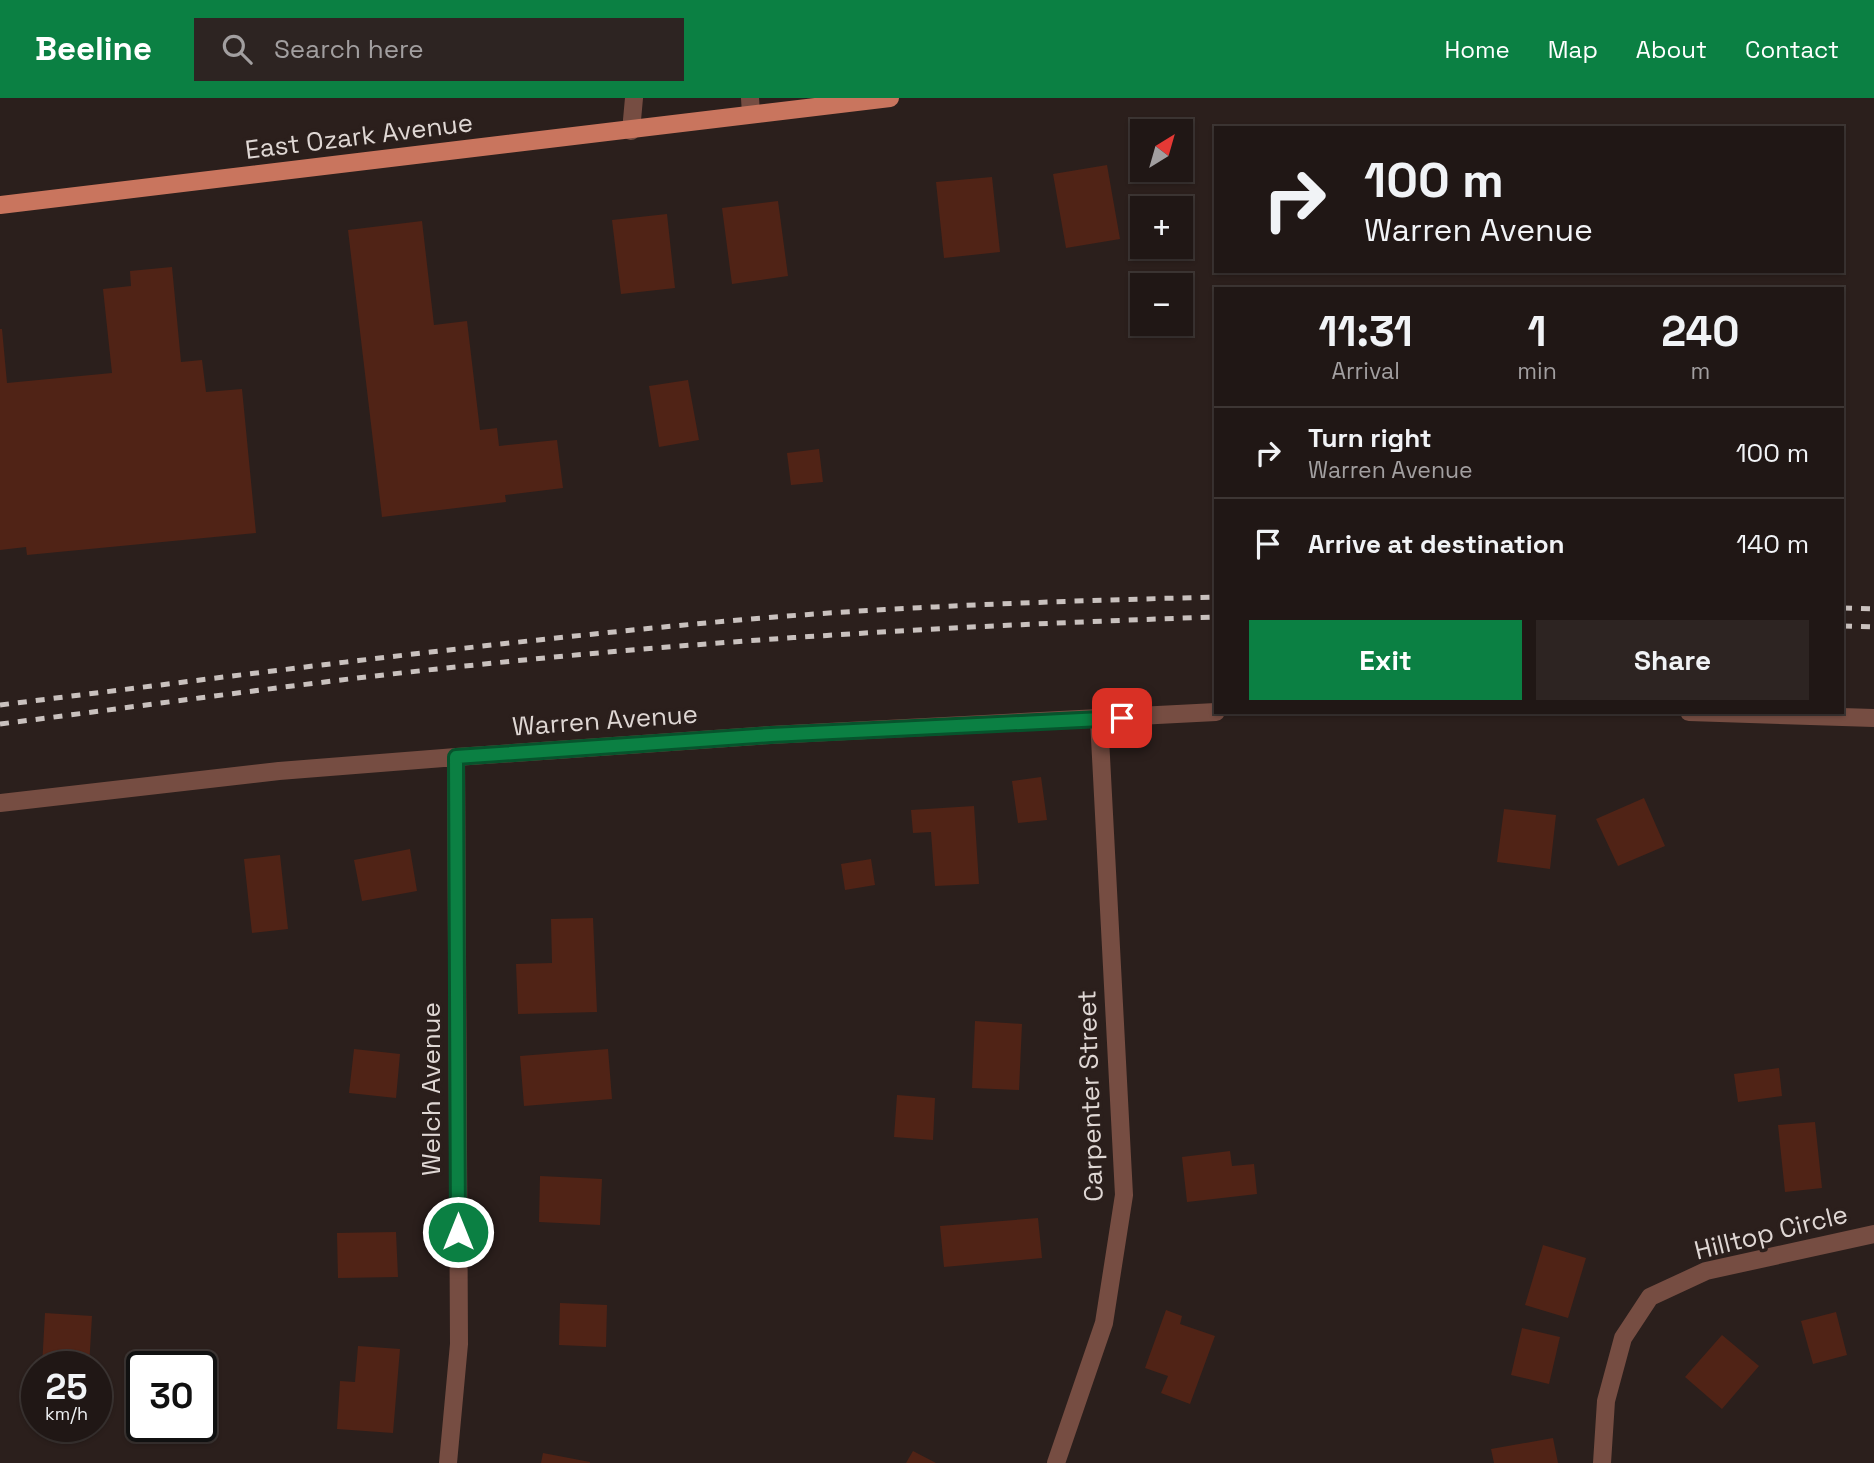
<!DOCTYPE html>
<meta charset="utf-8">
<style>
:root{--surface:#201715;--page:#2d2422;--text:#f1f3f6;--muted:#a29fa0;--line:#3d3634;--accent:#0b8043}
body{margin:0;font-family:"Space Grotesk",sans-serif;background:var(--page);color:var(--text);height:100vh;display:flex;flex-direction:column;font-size:26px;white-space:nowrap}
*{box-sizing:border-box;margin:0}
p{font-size:23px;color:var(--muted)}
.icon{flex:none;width:38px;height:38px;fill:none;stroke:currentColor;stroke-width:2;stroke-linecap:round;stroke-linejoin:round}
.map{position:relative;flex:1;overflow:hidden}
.drawer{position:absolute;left:1214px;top:189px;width:630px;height:427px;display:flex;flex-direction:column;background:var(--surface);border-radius:0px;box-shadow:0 2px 5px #0004,0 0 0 2px var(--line)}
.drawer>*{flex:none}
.top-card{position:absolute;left:1214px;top:28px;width:630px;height:147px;border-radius:0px;box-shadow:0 2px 5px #0004,0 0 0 2px var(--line);background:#201715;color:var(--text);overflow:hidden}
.needle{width:46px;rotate:37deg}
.tools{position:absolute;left:1130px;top:21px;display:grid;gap:14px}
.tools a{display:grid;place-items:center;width:63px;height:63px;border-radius:0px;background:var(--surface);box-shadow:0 2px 5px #0004,0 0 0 2px var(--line);font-size:35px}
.speed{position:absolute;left:21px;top:1253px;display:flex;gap:14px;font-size:35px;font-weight:700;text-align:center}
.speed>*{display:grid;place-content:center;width:91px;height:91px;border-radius:50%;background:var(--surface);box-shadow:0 2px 5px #0004,0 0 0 2px var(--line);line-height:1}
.speed small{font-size:18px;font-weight:400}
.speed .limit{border:4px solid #111;border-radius:10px;background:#fff;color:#111}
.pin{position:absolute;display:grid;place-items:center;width:60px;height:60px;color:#fff;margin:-30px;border-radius:14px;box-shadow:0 4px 10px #0006}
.me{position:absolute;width:77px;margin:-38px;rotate:0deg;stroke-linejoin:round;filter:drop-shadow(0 0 5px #0008)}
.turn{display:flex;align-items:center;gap:24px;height:147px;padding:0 35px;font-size:32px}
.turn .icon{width:91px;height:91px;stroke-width:2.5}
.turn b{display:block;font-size:49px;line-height:60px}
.eta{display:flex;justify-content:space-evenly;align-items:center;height:119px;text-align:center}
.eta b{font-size:42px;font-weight:600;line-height:49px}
.cta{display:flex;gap:14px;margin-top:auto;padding:14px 35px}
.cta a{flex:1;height:80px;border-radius:0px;background:var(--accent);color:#fff;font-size:28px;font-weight:600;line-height:80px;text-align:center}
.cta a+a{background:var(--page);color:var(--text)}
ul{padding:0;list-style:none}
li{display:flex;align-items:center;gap:21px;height:91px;padding:0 35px;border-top:2px solid var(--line)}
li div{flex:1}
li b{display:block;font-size:26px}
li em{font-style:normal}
header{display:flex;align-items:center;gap:42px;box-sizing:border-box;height:98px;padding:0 35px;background:var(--accent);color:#fff}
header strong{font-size:33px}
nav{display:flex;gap:38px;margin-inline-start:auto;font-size:24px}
.search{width:490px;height:63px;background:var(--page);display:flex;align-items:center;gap:18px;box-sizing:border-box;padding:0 24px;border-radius:0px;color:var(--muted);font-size:26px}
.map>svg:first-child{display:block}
</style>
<header>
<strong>Beeline</strong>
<div class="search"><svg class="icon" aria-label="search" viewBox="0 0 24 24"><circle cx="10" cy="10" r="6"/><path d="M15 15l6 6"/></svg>Search here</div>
<nav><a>Home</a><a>Map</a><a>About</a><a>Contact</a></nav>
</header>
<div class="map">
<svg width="1874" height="1365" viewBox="0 0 1874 1365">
<rect width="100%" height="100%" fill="#2b1f1c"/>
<path fill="#502316" d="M1107 67 1120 141 1066 150 1053 76Z
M992 79 1000 154 944 160 936 84Z
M778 103 788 178 732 186 722 110Z
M667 116 675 190 621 196 612 122Z
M422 123 434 227 467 223 480 332 497 330 499 348 557 342 563 390 505 397 506 404 382 419 348 132Z
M172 169 181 264 202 262 206 294 242 291 256 435 27 457 26 449 0 452V231H2L7 285 112 275 103 191 131 188 130 173Z
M688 282 699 342 659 349 649 288Z
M819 351 823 384 791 387 787 355Z
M1041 679 1047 722 1018 725 1012 683Z
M1644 700 1665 748 1618 768 1596 721Z
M974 708 979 786 935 788 931 734 913 735 911 712Z
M1504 711 1556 717 1550 771 1497 764Z
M410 751 417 793 362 803 354 762Z
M280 757 288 831 252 835 244 761Z
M871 761 875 787 845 792 841 766Z
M593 820 597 914 518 916 516 866 552 865 551 821Z
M975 923 1022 926 1019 992 972 990Z
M354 951 400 956 396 1000 349 995Z
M608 951 612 1001 524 1008 520 958Z
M1779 970 1782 998 1738 1004 1734 976Z
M897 997 935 1000 933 1042 894 1039Z
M1815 1024 1822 1090 1785 1094 1778 1027Z
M1230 1053 1232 1068 1254 1066 1257 1096 1187 1104 1182 1059Z
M540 1078 602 1081 600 1127 539 1124Z
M1038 1120 1042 1160 944 1169 940 1128Z
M396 1134 398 1179 338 1180 337 1135Z
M1543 1147 1586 1160 1568 1220 1525 1207Z
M560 1205 607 1207 606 1249 559 1247Z
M1166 1212 1182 1218 1180 1226 1215 1238 1190 1306 1161 1295 1168 1278 1145 1270Z
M1836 1214 1847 1257 1813 1266 1801 1223Z
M45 1215 92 1218 89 1269H42Z
M1522 1230 1560 1239 1549 1286 1511 1277Z
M1722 1237 1759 1268 1722 1311 1685 1279Z
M358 1248 400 1251 393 1335 337 1331 340 1283 355 1284Z
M1553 1340 1558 1365H1494L1491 1351Z
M913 1353 936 1365H906Z
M543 1355 590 1364V1365H541Z"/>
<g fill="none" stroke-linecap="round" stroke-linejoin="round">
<path stroke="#764d42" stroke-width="18" d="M750 0 751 16
M631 33 634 0
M1689 614 1874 620
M0 705 279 673 456 659 770 637 1216 614
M448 1365 459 1246 456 659
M1056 1365 1104 1225 1124 1097 1099 621
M1602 1365 1606 1303 1623 1240 1650 1199 1706 1173 1874 1136"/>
<path stroke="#c9755e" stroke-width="18" d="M0 107 890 0"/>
<path stroke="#c9c1be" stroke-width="5" stroke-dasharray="9 9" stroke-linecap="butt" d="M1843 510 1874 511
M1843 528 1874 529
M0 607C250 576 499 543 750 521 905 508 1061 503 1216 499
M0 626C158 606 317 583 475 567 721 541 969 527 1216 519"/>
</g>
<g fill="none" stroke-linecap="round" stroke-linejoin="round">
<defs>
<path id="route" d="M458 1134 456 659 771 637 1122 620"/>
</defs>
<use href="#route" stroke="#07532c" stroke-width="18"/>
<use href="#route" stroke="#0b8043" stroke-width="12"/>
</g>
<g text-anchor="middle" stroke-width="7" stroke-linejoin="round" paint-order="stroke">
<g font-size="26" fill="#dfd7d4" stroke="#2b1f1c">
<text transform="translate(359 38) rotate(-7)" y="9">East Ozark Avenue</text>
<text transform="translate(605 622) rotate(-4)" y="9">Warren Avenue</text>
<text transform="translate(431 991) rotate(-90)" y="9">Welch Avenue</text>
<text transform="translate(1090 998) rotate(-92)" y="9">Carpenter Street</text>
<text transform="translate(1771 1134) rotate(-14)" y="9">Hilltop Circle</text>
</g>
</g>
</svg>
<div class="tools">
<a><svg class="needle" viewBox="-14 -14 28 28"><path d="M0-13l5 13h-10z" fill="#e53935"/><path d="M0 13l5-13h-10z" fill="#a29fa0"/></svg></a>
<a>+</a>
<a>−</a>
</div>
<div class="speed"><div>25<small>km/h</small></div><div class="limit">30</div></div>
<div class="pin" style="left:1122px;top:620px;background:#d93025"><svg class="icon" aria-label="arrive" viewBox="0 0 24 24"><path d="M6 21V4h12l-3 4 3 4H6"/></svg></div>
<svg class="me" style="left:458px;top:1134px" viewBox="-20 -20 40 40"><circle r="17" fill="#0b8043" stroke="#fff" stroke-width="3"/><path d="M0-11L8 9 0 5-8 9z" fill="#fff"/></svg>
<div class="top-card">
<div class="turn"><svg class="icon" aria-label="right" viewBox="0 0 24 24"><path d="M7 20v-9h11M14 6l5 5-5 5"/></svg><div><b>100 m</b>Warren Avenue</div></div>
</div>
<section class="drawer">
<div class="eta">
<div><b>11:31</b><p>Arrival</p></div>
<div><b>1</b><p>min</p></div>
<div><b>240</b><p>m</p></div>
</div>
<ul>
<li><svg class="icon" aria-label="right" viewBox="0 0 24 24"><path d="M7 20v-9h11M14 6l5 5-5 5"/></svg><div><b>Turn right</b><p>Warren Avenue</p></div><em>100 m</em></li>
<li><svg class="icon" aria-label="arrive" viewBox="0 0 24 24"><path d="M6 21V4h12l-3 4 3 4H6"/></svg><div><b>Arrive at destination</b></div><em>140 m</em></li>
</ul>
<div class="cta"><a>Exit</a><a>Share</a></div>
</section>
</div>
